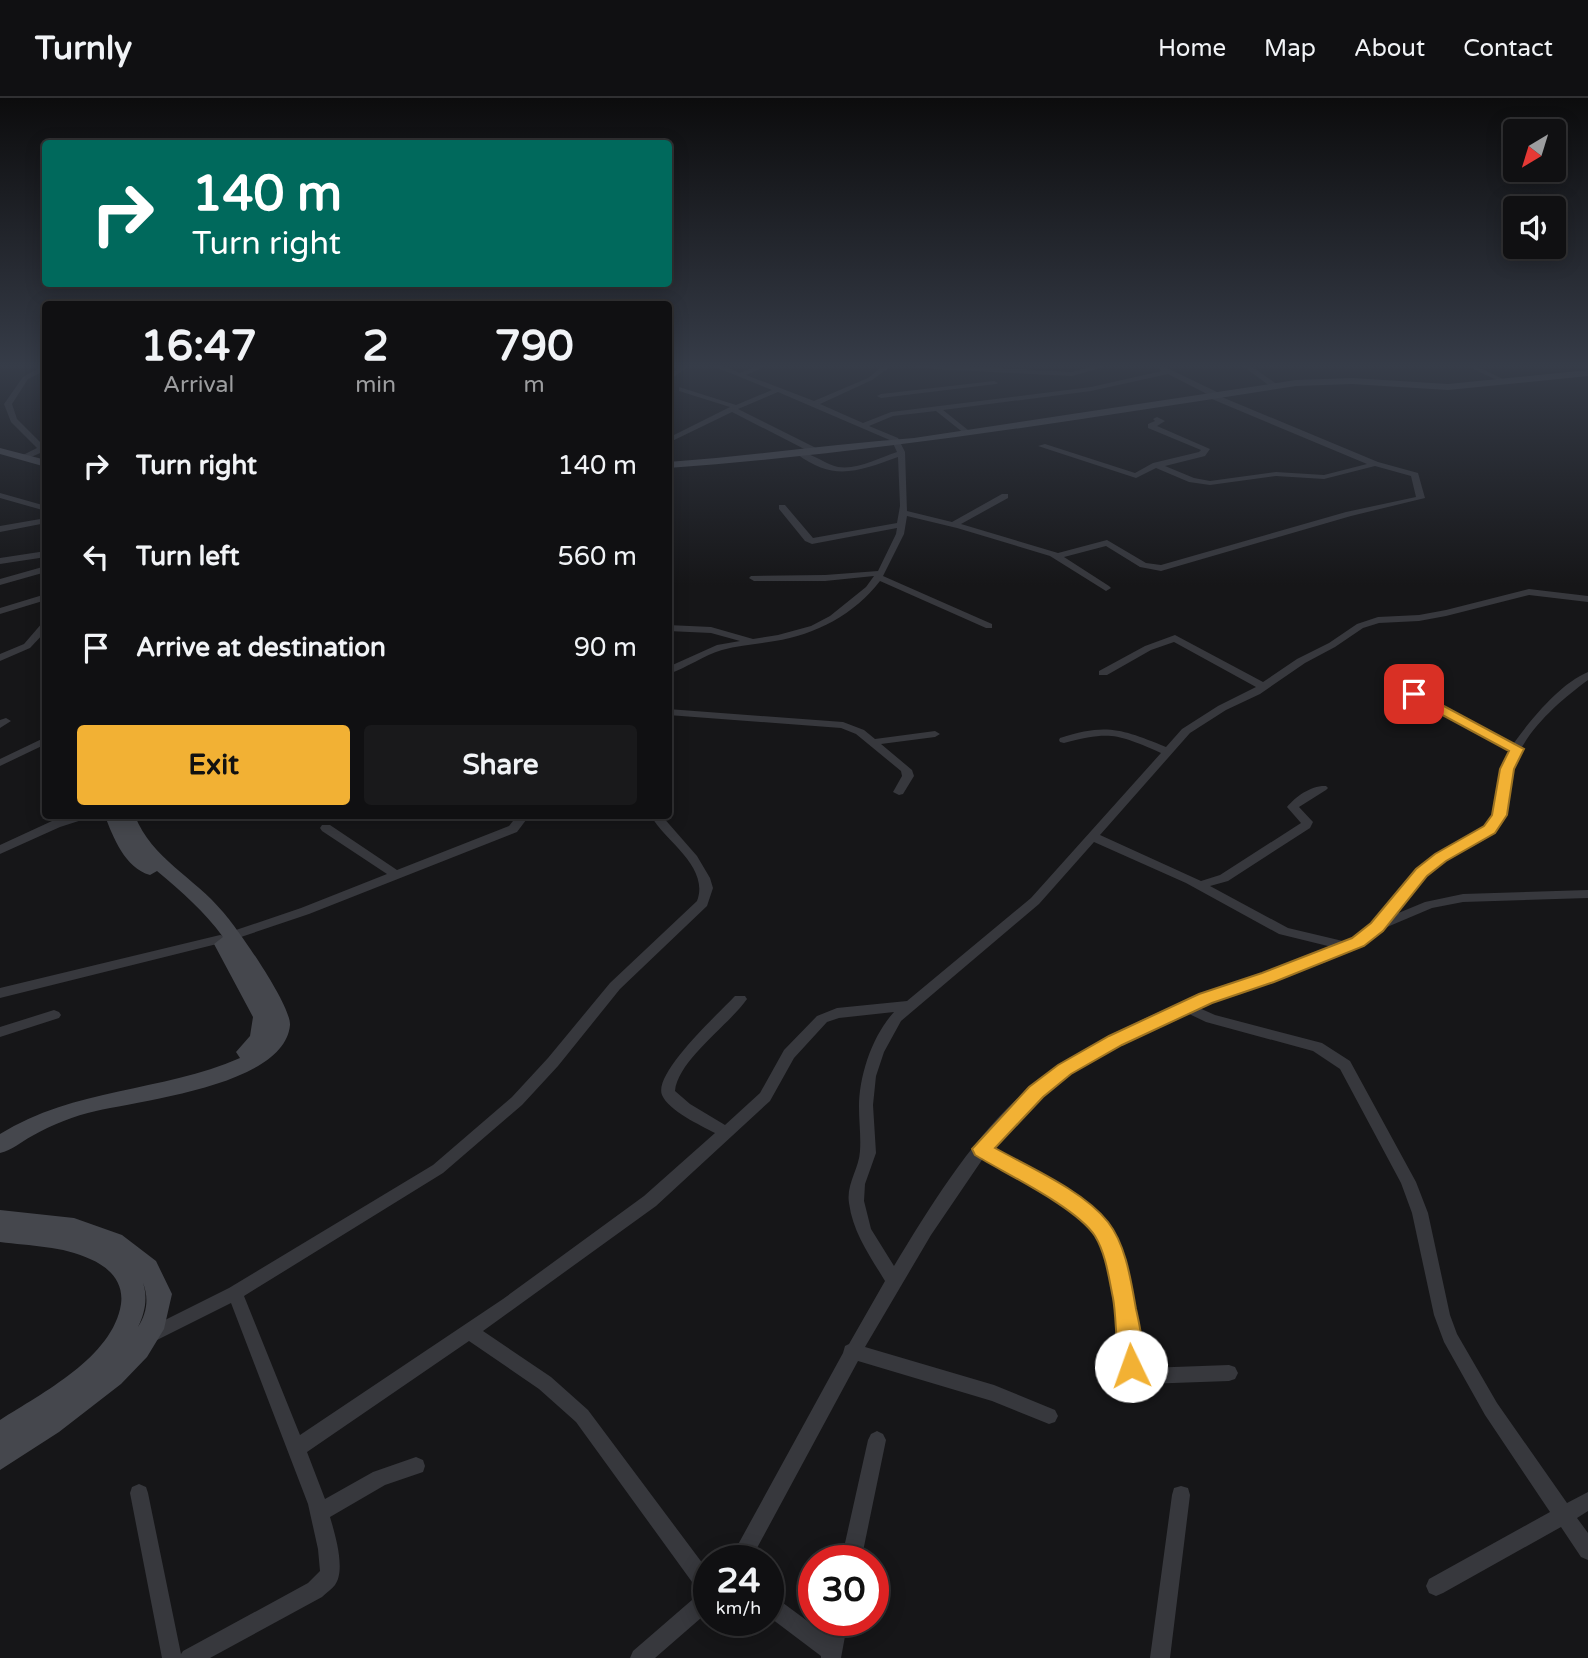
<!DOCTYPE html>
<style>
:root{--surface:#101012;--page:#19191b;--text:#f1f3f6;--muted:#9c9d9f;--line:#303032;--accent:#f2b134}
body{margin:0;font-family:"Varela Round",sans-serif;background:var(--page);color:var(--text);height:100vh;display:flex;flex-direction:column;font-size:26px;white-space:nowrap}
*{box-sizing:border-box;margin:0}
p{font-size:23px;color:var(--muted)}
.icon{flex:none;width:38px;height:38px;fill:none;stroke:currentColor;stroke-width:2;stroke-linecap:round;stroke-linejoin:round}
.map{position:relative;flex:1;overflow:hidden}
.details{position:absolute;left:42px;top:203px;width:630px;height:518px;display:flex;flex-direction:column;background:var(--surface);border-radius:7px;box-shadow:0 4px 18px #0003,0 0 0 2px var(--line)}
.details>*{flex:none}
.top-card{position:absolute;left:42px;top:42px;width:630px;height:147px;border-radius:7px;box-shadow:0 4px 18px #0003,0 0 0 2px var(--line);background:#00695c;color:#fff;overflow:hidden}
.needle{width:46px;rotate:218deg}
.fabs{position:absolute;left:1503px;top:21px;display:grid;gap:14px}
.fabs a{display:grid;place-items:center;width:63px;height:63px;border-radius:7px;background:var(--surface);box-shadow:0 4px 18px #0003,0 0 0 2px var(--line);font-size:35px}
.speed{position:absolute;left:693px;top:1447px;display:flex;gap:14px;font-size:35px;font-weight:700;text-align:center}
.speed>*{display:grid;place-content:center;width:91px;height:91px;border-radius:50%;background:var(--surface);box-shadow:0 4px 18px #0003,0 0 0 2px var(--line);line-height:1}
.speed small{font-size:18px;font-weight:400}
.speed .limit{border:10px solid #d22;background:#fff;color:#111}
.pin{position:absolute;display:grid;place-items:center;width:60px;height:60px;color:#fff;margin:-30px;border-radius:14px;box-shadow:0 4px 10px #0006}
.me{position:absolute;width:77px;margin:-38px;rotate:357deg;stroke-linejoin:round;filter:drop-shadow(0 0 5px #0008)}
.turn{display:flex;align-items:center;gap:24px;height:147px;padding:0 35px;font-size:32px}
.turn .icon{width:91px;height:91px;stroke-width:2.5}
.turn b{display:block;font-size:49px;line-height:60px}
.eta{display:flex;justify-content:space-evenly;align-items:center;height:119px;text-align:center}
.eta b{font-size:42px;font-weight:700;line-height:49px}
.cta{display:flex;gap:14px;margin-top:auto;padding:14px 35px}
.cta a{flex:1;height:80px;border-radius:7px;background:var(--accent);color:#111;font-size:28px;font-weight:700;line-height:80px;text-align:center}
.cta a+a{background:var(--page);color:var(--text)}
ul{padding:0;list-style:none}
li{display:flex;align-items:center;gap:21px;height:91px;padding:0 35px}
li div{flex:1}
li b{display:block;font-size:26px}
li em{font-style:normal}
header{display:flex;align-items:center;gap:42px;box-sizing:border-box;height:98px;padding:0 35px;background:var(--surface);border-bottom:2px solid var(--line)}
header strong{font-size:33px}
nav{display:flex;gap:38px;margin-inline-start:auto;font-size:24px}
.map>svg:first-child{display:block}
</style>
<header>
<strong>Turnly</strong>
<nav><a>Home</a><a>Map</a><a>About</a><a>Contact</a></nav>
</header>
<div class="map">
<svg width="1588" height="1560" viewBox="0 0 1588 1560">
<rect width="100%" height="100%" fill="#161618"/>
<g fill="none" stroke-linecap="round" stroke-linejoin="round">
<path fill="#37383d" fill-rule="evenodd" d="M42 268H46V272L28 281 12 306 17 321 46 350 45 353 24 362H21V358L37 350 11 324 4 306 23 279Z
M681 268H689L668 283V277Z
M713 268H723L740 275 756 268H766L746 277 814 303 868 280 883 268H891L872 282 820 306 863 325 891 314 1091 289 1162 273 1158 270 1163 268 1217 294V297L1378 364 1418 375 1425 400 1351 418 1161 473 1140 469 1106 448 1064 459 1109 488 1111 490 1106 493 1050 458 957 430 907 418 904 436 883 478 992 526V530H986L880 483C855 516 815 537 775 543 758 546 739 547 722 552 704 557 687 570 668 576V569L717 547 740 543 711 535 668 533V527L711 529 753 541 778 537 811 528 830 518 866 489 874 478 825 483H754L749 480 751 478 825 477 878 473 896 436 897 430 812 446 805 443 779 411V407H785L813 440 897 425 900 408 898 359C859 373 834 384 797 356 808 351 825 367 838 369 858 372 878 360 897 354L892 343 778 294 738 311 820 352V356H814L732 314 668 345V340L730 309 679 293V289L736 307 772 292ZM1168 276 1207 296V299L1367 366 1324 377 1276 374 1210 383 1194 380 1165 368 1205 358 1210 351 1157 328 1165 323 1157 319 1153 321 1155 323 1148 326V330L1201 352 1199 354 1153 365 1135 375 1045 346 1038 348 1136 380 1156 370 1189 384 1210 387 1276 378 1324 381 1375 368 1411 378 1416 399 1346 414 1161 467 1146 465 1107 442 1058 455 961 426 1008 400V396H1002L952 424 907 413 905 354 898 340 869 328 893 318 936 313 965 336 969 334 968 332 943 312 1091 293Z
M913 268H963L1072 274 1094 268H1107L1072 278 916 270Z
M1243 268H1251L1278 287 1271 289Z
M1467 268H1476L1509 284 1503 285Z
M994 283 998 285 996 286 881 300 877 298 881 296Z
M0 395 46 408V413L0 400Z
M46 420V425L0 434V428Z
M46 453V459L0 466V460Z
M46 468V474L0 487V481Z
M1529 491 1588 498V504L1529 497 1446 518 1419 523 1379 525 1363 530 1335 549 1305 565 1260 596 1226 612 1190 635 1100 737 1201 783 1220 777 1301 725 1287 709C1296 698 1312 687 1326 688L1328 690 1326 692 1299 709 1313 724 1310 730 1228 783 1210 788 1288 830 1347 844C1383 824 1400 786 1432 761 1449 747 1477 743 1491 724 1503 707 1498 675 1510 652L1410 598V594H1418L1514 645C1531 621 1561 585 1588 574V582C1558 604 1519 638 1512 675 1509 693 1512 712 1501 727 1487 746 1461 751 1442 765 1424 779 1410 798 1396 816L1425 804 1463 796 1588 792V800L1463 804 1432 810 1380 832 1362 846 1326 864 1197 909 1215 917 1322 945 1350 963 1416 1084 1428 1115 1450 1217 1457 1236 1497 1305 1567 1405 1588 1394V1413L1577 1420 1588 1435V1462L1581 1459 1561 1429 1443 1495 1436 1498 1429 1495 1426 1488 1429 1481 1550 1414 1485 1317 1444 1244 1434 1217 1412 1115 1401 1085 1340 971 1313 953 1206 924 1185 914C1109 948 1044 984 991 1049 1023 1068 1087 1098 1107 1127 1131 1160 1135 1227 1142 1267L1147 1270 1229 1267 1235 1269 1238 1275 1235 1281 1229 1283 1145 1286 1128 1278 1125 1272C1120 1240 1113 1158 1095 1135 1073 1107 1015 1078 984 1059L931 1137 865 1249 994 1287 1055 1312 1058 1318 1055 1324 1049 1326 992 1303 858 1263 750 1463H729L843 1255 845 1248 849 1246 885 1183C870 1158 853 1135 849 1105 846 1086 859 1071 860 1053 861 1038 859 1024 859 1009 859 978 872 938 894 914L839 920 827 924 794 960 770 1003 656 1108 483 1233 551 1279 588 1312 709 1474V1513L655 1560H630L633 1553 700 1495 576 1324 539 1291 469 1243 307 1354 325 1401 373 1374 416 1359 423 1362 425 1368 423 1374 385 1387 330 1419C335 1436 346 1472 335 1487 332 1491 326 1495 322 1499L210 1560H162L130 1395 132 1389 139 1386 146 1389 148 1395 181 1556 183 1553 308 1485 320 1473 318 1451 308 1406 231 1205 151 1245 145 1242 142 1237 145 1232 229 1190 433 1067 512 999 548 960 610 885 697 803C710 769 665 743 651 718H662L697 758 710 780 713 790 707 808 620 891 558 968 522 1007 443 1075 244 1198 300 1337 503 1201 644 1098 715 1035C700 1027 669 1013 662 997 653 975 720 914 735 898H745L747 901C729 927 678 962 675 993L690 1006 725 1027 760 995 784 952 817 918 837 910 907 903 1031 800 1161 655C1117 636 1111 633 1064 645L1060 644 1059 642 1060 640C1106 625 1122 631 1166 649L1182 631 1218 608 1256 589 1174 544 1151 552 1107 577H1099V573L1145 548 1175 537 1263 584 1297 561 1329 545 1357 526 1378 519 1419 517 1446 512ZM1094 744 1186 785 1279 836 1336 850C1292 869 1245 879 1200 897 1139 921 1069 954 1020 998 968 1046 930 1109 894 1168L871 1131 864 1103 865 1086 876 1055 873 1007 876 978 884 954 901 923 1039 806Z
M46 496V502L0 516V510Z
M46 523V533L30 550 0 563V556L24 546 43 524Z
M668 611 843 624 864 632 875 641 935 633 940 636 935 639 881 646 912 672 914 678 903 696 899 697 893 694 902 678 901 673 856 636 841 630 668 617Z
M6 620 11 623 0 630V622Z
M46 639V646L0 668V661Z
M73 718H90L88 720 60 729 0 756V747L52 723Z
M510 718H522L526 722 517 734 309 816 232 842 226 838 227 835 301 810 387 776 322 733 320 730 322 727H330L397 772 509 728 513 723Z
M220 837 225 838 226 841 225 844 0 900V890Z
M54 912 59 914 61 917 59 920 0 939V929Z
M877 1333 883 1336 886 1342 861 1463H841L868 1342 871 1336Z
M1181 1388 1188 1390 1190 1397 1170 1560H1150L1172 1397 1174 1390Z
M768 1496 775 1499 825 1536 828 1522H848L841 1560H821V1558L768 1518Z"/>
<path fill="#45474d" fill-rule="evenodd" d="M1588 272V278L1448 292 1352 286 1296 288C1087 320 879 355 668 370V364C751 358 832 346 914 340L1296 282 1352 280 1448 286Z
M0 350 46 362V369L0 356Z
M105 718H135C152 761 194 779 223 814 238 831 291 907 290 927 285 987 142 1002 96 1013 74 1018 53 1026 32 1038 21 1044 12 1052 0 1055V1036C74 990 162 994 240 960L236 954 250 938 253 919 214 846 223 839C204 813 182 794 157 773L150 777C125 770 113 739 105 718Z
M0 1112 74 1120 122 1137 156 1163 172 1196 164 1231 147 1259 121 1286 59 1334 0 1372V1322C42 1295 113 1259 121 1206 124 1184 109 1169 90 1161 63 1148 30 1148 0 1144ZM143 1185C149 1200 147 1215 138 1229 145 1215 148 1199 143 1185Z"/>
</g>
<linearGradient id="sky" x2="0" y2="1"><stop stop-color="#0c0c0d"/><stop offset="0.55" stop-color="#363c48"/><stop offset="1" stop-color="#363c48" stop-opacity="0"/></linearGradient>
<rect width="1588" height="487" fill="url(#sky)"/>
<path fill="#f2b134" stroke="#9d7322" stroke-width="2" d="M1414 592 1524 651 1514 671 1507 717 1495 735 1446 763 1427 778 1383 833 1364 848 1274 884 1212 905 1122 947 1071 976 1043 999 995 1050C1029 1069 1084 1093 1108 1124 1126 1147 1131 1183 1136 1211 1140 1229 1147 1258 1139 1275L1131 1278 1123 1275C1115 1258 1117 1221 1113 1200 1109 1181 1106 1156 1095 1138 1076 1109 1006 1076 975 1057L972 1051 1029 989 1058 967 1109 938 1199 896 1262 875 1352 840 1371 825 1416 771 1435 756 1484 728 1492 717 1500 671 1509 653 1409 599 1407 596Z"/>
</svg>
<div class="fabs">
<a><svg class="needle" viewBox="-14 -14 28 28"><path d="M0-13l5 13h-10z" fill="#e53935"/><path d="M0 13l5-13h-10z" fill="#9c9d9f"/></svg></a>
<a><svg class="icon" aria-label="sound" viewBox="0 0 24 24"><path d="M4 9h4l5-4v14l-5-4H4zM17 9q2 3 0 6"/></svg></a>
</div>
<div class="speed"><div>24<small>km/h</small></div><div class="limit">30</div></div>
<div class="pin" style="left:1414px;top:596px;background:#d93025"><svg class="icon" aria-label="arrive" viewBox="0 0 24 24"><path d="M6 21V4h12l-3 4 3 4H6"/></svg></div>
<svg class="me" style="left:1131px;top:1268px" viewBox="-20 -20 40 40"><circle r="19" fill="#fff"/><path d="M0-13L10 11 0 6-10 11z" fill="#f2b134"/></svg>
<div class="top-card">
<div class="turn"><svg class="icon" aria-label="right" viewBox="0 0 24 24"><path d="M7 20v-9h11M14 6l5 5-5 5"/></svg><div><b>140 m</b>Turn right</div></div>
</div>
<section class="details">
<div class="eta">
<div><b>16:47</b><p>Arrival</p></div>
<div><b>2</b><p>min</p></div>
<div><b>790</b><p>m</p></div>
</div>
<ul>
<li><svg class="icon" aria-label="right" viewBox="0 0 24 24"><path d="M7 20v-9h11M14 6l5 5-5 5"/></svg><div><b>Turn right</b></div><em>140 m</em></li>
<li><svg class="icon" aria-label="left" viewBox="0 0 24 24"><path d="M17 20v-9H6M10 6l-5 5 5 5"/></svg><div><b>Turn left</b></div><em>560 m</em></li>
<li><svg class="icon" aria-label="arrive" viewBox="0 0 24 24"><path d="M6 21V4h12l-3 4 3 4H6"/></svg><div><b>Arrive at destination</b></div><em>90 m</em></li>
</ul>
<div class="cta"><a>Exit</a><a>Share</a></div>
</section>
</div>
